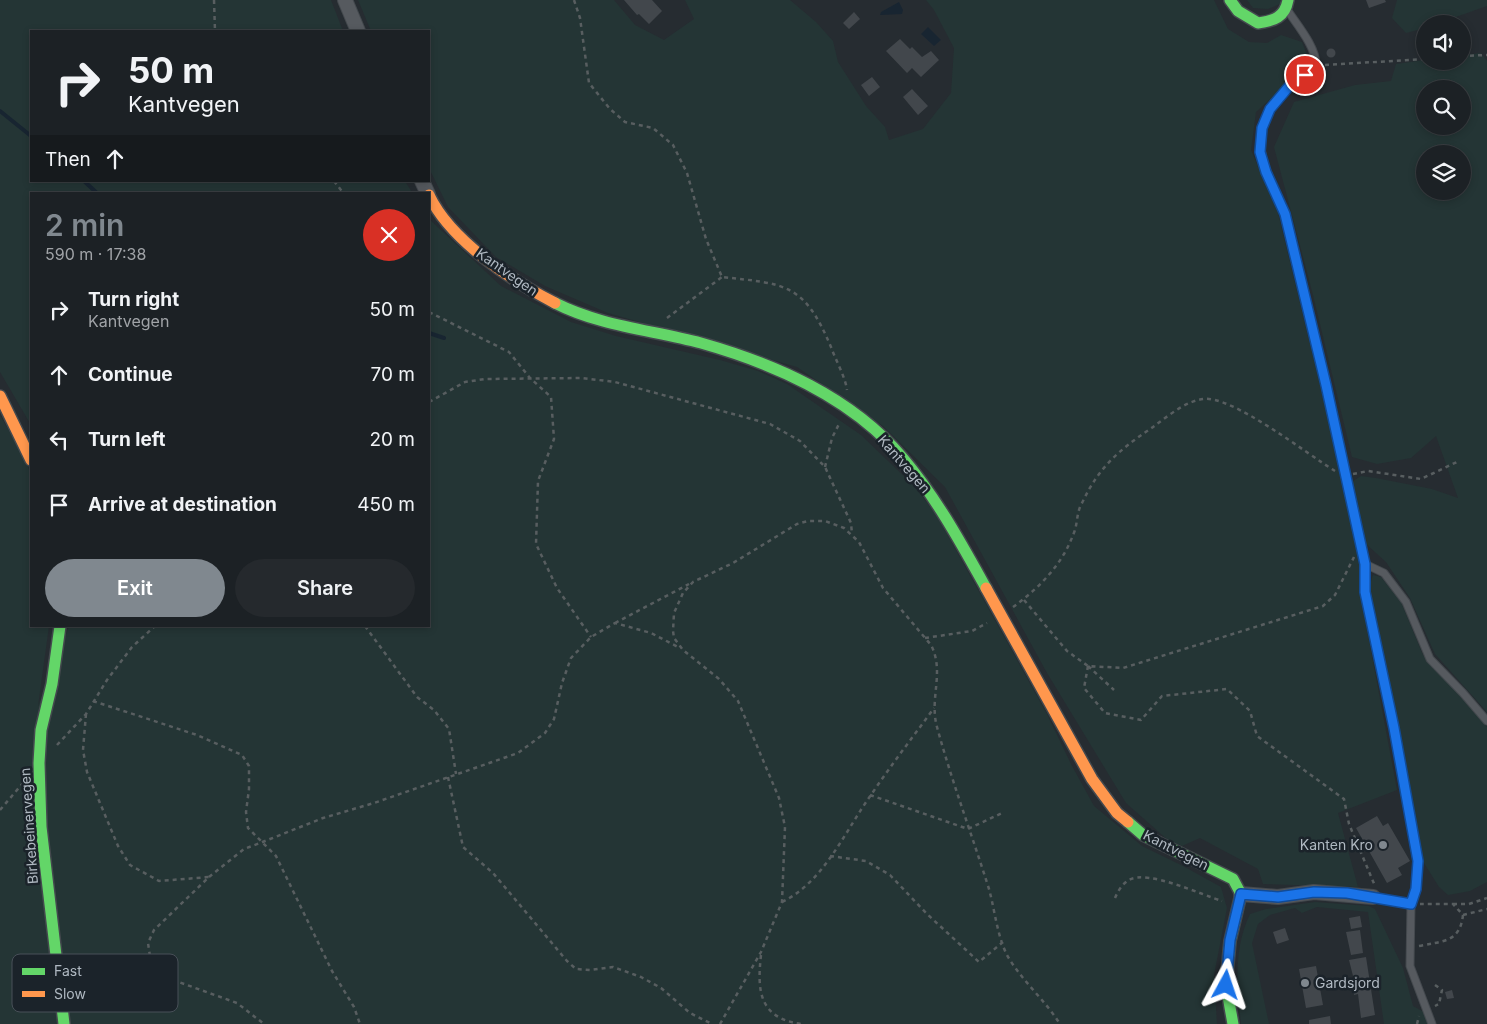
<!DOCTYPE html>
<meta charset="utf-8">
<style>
:root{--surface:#1c2125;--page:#25292d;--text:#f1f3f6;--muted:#a0a3a7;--line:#3a3e42;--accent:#80888f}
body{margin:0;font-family:Inter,sans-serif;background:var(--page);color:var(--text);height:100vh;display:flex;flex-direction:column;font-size:19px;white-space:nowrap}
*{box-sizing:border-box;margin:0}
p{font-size:16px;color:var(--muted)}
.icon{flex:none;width:28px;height:28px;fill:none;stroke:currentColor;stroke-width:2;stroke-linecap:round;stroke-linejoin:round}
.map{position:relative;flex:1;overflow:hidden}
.sheet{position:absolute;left:30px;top:192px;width:400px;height:435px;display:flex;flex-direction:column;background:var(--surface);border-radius:0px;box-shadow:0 2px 8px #0003,0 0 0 1px var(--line)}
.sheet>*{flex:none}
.guide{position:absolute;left:30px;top:30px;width:400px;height:152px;border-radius:0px;box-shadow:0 2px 8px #0003,0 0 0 1px var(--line);background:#1c2125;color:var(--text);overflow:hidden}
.fabs{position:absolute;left:1416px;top:15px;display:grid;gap:10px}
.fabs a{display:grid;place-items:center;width:55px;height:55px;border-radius:50%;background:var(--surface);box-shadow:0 2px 8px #0003,0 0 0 1px var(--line);font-size:25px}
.pin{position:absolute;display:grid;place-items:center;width:42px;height:42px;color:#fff;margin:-21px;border:2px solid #fff;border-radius:50%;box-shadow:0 1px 5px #0007}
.me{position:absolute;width:55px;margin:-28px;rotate:5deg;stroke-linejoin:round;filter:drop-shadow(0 0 4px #0008)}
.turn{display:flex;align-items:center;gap:18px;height:105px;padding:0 15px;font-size:22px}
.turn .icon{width:65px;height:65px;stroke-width:2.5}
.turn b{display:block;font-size:35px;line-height:42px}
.then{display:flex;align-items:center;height:48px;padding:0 15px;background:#0003;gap:10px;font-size:19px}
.round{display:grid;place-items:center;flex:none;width:52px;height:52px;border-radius:26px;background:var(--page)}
.summary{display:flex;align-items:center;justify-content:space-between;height:85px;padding:0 15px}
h1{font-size:30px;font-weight:600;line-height:38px;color:var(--accent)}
.cta{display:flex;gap:10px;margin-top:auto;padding:10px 15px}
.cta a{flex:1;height:58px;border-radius:30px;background:var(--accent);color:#fff;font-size:20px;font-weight:600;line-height:58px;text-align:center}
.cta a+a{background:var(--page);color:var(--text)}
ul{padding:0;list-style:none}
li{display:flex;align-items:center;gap:15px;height:65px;padding:0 15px}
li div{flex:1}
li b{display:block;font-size:19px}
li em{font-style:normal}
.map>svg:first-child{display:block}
</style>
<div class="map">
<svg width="1487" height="1024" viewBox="0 0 1487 1024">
<rect width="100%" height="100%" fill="#262c31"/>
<path fill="#243535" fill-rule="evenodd" d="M0 0H331L343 31H31V181H405L413 194H31V425L0 372Z
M358 0H614L635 25 664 40 694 19 685 0H790L816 22 833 41 838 62 866 106 885 127 889 140 923 129 951 93 954 48 934 10 926 0H1214L1228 29 1249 42 1267 43 1281 35 1302 42 1307 55 1302 70 1256 112 1251 150 1278 213 1333 438 1360 556 1367 629 1397 790 1338 813 1358 887 1263 884 1258 869 1200 838 1182 846 1169 841 1126 803 1047 673 945 487 883 426 797 367 608 313 545 286 496 257 448 207 429 168V31H371Z
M1247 0H1280V4L1268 9 1253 8Z
M1397 0H1487V6L1436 24H1425V28L1406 33 1392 18Z
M1481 53 1487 61V712L1435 654 1410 598 1386 562 1365 543 1350 483 1361 476 1376 478 1432 489 1458 498 1436 436 1411 458 1377 464 1352 457 1313 295 1274 147 1294 102 1355 85 1391 81 1396 64 1425 60 1462 61 1463 55ZM1425 89H1462V126H1425ZM1425 154H1462V191H1425Z
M429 219 501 286 571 322 616 336 720 360 758 371 787 384 861 435 913 485 936 514 1047 714 1071 764 1094 806 1142 846 1183 866 1221 887 1227 908 1214 975 1217 1024H0V415L26 460 31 476V626H49L38 706 69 626H429Z
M1373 575 1381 577 1401 602 1423 655 1463 697 1487 727V882L1470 891 1448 895 1439 887 1424 863 1377 631C1375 614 1366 591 1373 575Z
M1315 902 1369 906 1375 909 1403 968 1413 1006 1431 1016 1435 1024H1384L1368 912 1317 907 1302 913 1295 908 1270 915 1258 924 1252 943 1269 1024H1241C1237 986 1233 950 1250 914L1266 909Z"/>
<path fill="#182531" d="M899 2 903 10 902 14 880 15 881 12Z
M928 27 941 40 934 46 921 34Z"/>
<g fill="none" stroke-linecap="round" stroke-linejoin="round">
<path stroke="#182531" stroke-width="4" d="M0 111 31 136
M84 181 98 194
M429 333 444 338"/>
</g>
<path fill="#42474c" d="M624 0H652L662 11 649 24 639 14 637 15Z
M1366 0H1385L1386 2 1369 8Z
M854 12 860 19 849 29 843 23Z
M900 39 910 49 912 47 922 57 931 51 939 60 921 77 912 68 907 73 886 51Z
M1326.5 53a4.5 4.5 0 1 1 9 0a4.5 4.5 0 1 1-9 0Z
M872 77 880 87 869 96 861 85Z
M912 89 928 106 918 115 903 97Z
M1377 816 1383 826 1388 823 1410 861 1398 868 1402 875 1387 883 1356 828Z
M1360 916 1362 927 1351 929 1349 918Z
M1285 928 1289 940 1277 944 1273 932Z
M1360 930 1363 953 1351 955 1346 932Z
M1366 957 1375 1015 1361 1018 1358 994 1354 995 1352 981 1354 980 1349 960Z
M1316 966 1323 1005 1306 1008 1299 969Z
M1452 990 1454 998 1447 999 1445 992Z
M1330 1016 1331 1024H1309V1020Z"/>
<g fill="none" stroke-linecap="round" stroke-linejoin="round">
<defs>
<path id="lane" d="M1288 11C1298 26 1316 47 1316 65 1294 84 1271 97 1263 127 1254 161 1277 186 1285 217 1317 331 1337 449 1365 564V592L1394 727 1417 861 1416 889 1411 904
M1365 564 1384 573 1406 602 1430 659 1463 693 1487 721
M1373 897 1411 904 1410 966 1432 1024"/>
<path id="street" d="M345 0 358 31
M422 181 428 194
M1241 894 1278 897 1314 892 1373 897"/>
<path id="fast" d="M1230 0 1238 11 1258 23C1274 21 1285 17 1288 0
M555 303C600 326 652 330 701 343 775 364 851 397 902 457 936 497 961 543 986 588
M60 626 52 684 41 730 39 763 41 827 64 1024
M1128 822 1143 835 1233 879 1241 894 1230 941 1226 985 1233 1024"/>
<path id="slow" d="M429 195C450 240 512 281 555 303
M0 396 31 460
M986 588 1092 779 1117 813 1128 822"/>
</defs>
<use href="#lane" stroke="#44494e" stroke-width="9"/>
<use href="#street" stroke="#44494e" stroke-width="16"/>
<use href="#fast" stroke="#44494e" stroke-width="14"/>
<use href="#slow" stroke="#44494e" stroke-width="14"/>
<path stroke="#585e60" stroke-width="2.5" stroke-dasharray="4 4" stroke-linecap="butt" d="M214 0 215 31
M574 0 580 18 589 83 610 109 625 122 653 128 673 145 687 173 706 239 722 277C786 284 804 283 831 347 836 361 845 376 847 390
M1462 56 1487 55
M1325 65 1425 59
M334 181 344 194
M429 312 509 352 530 378 551 397 554 439 538 481 536 544 557 588 591 637
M667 318 722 277
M429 402 465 382 485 379 582 378 615 382 770 424 800 441 825 467 851 523 852 534
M825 467 832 438 839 424
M1353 474 1368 471 1421 479 1459 461
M1024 600 1067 651 1088 666 1123 668 1323 606 1335 595 1354 557
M1013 607C1038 589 1062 565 1073 535 1078 525 1076 513 1082 503 1099 467 1118 451 1150 429 1166 418 1183 402 1203 399 1232 395 1307 454 1335 471
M615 623 689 584
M365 626 417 697 434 710 449 729 456 774
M925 638 972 631 987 623
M1088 666 1084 688 1105 713 1141 720 1162 696 1227 689 1250 711 1257 736 1344 799 1349 824 1375 886
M1088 666 1114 690
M93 701 197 735 242 755 249 766V789L246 812 248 828 276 856 332 971 354 1007 360 1024
M86 714 83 750 87 772 118 846 130 865 159 881 209 877 154 930 148 943 151 963 162 976 237 1003 264 1024
M57 745 86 714 107 680 132 647 155 626
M448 777 463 847 493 873 567 961 576 969 590 970 613 967 641 977 661 988 690 1013 712 1024
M870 795 968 829 1002 813
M0 810 23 783
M830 856 866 861 890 875 927 914 979 962 1003 942
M209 877 244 849 260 843 323 818 374 803 518 753 545 733 554 719 562 683 571 658 591 637 615 623 651 633 680 648
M1115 898C1118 891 1122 884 1129 880 1147 869 1202 895 1222 901
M782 902C824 882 845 831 871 795 891 765 913 737 934 708
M1453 904H1469L1487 898
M1463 915 1487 909
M1419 946C1442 941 1460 943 1463 915L1453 904H1420
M761 955C757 991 759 1018 801 1024
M1435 985 1442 990 1439 1004 1435 1006
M720 1024 761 952 782 902 785 827 779 798 738 701 719 679 683 650 674 638 673 631 674 613 683 593 693 582 733 563 797 524 808 521H825L844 528 859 542 883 588 931 645C945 672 929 698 937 727 952 782 972 835 989 889 995 911 997 935 1007 955 1021 980 1045 1000 1060 1024
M1417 1024 1419 1016"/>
<use href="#lane" stroke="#565a5f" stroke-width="7"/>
<use href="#street" stroke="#565a5f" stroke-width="14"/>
<use href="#fast" stroke="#63d668" stroke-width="11"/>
<use href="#slow" stroke="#ff974d" stroke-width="11"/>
</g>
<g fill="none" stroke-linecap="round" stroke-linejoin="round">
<defs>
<path id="route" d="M1226 985 1230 940 1241 894 1278 897 1314 892 1347 893 1411 904 1416 889 1418 861 1394 728 1365 592V564L1326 385 1285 214 1266 172 1260 152 1262 128 1270 109 1291 84 1305 75"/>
</defs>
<use href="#route" stroke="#114b97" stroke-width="12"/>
<use href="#route" stroke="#1a73e8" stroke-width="9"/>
</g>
<g fill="#80888f" stroke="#1b232a" stroke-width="2">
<circle cx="1383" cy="845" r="5"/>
<circle cx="1305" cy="983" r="5"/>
</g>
<g text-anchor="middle" stroke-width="5" stroke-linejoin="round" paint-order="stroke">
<g font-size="14" fill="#b0b9c2" stroke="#1b232a">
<text transform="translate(507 272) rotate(35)" y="5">Kantvegen</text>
<text transform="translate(904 464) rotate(49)" y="5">Kantvegen</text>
<text transform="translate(29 826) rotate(-94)" y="5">Birkebeinervegen</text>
<text transform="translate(1176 850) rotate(27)" y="5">Kantvegen</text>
</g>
<g font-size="14" fill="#b0b9c2" stroke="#1b232a" text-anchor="end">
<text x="1373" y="850">Kanten Kro</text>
<text x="1315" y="988" text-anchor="start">Gardsjord</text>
</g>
</g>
<rect x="12" y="954" width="166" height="58" rx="8" fill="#1b232a" stroke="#485058" stroke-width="1"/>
<rect x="22" y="968" width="23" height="7" fill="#63d668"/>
<rect x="22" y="991" width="23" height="6" fill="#ff974d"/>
<g font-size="14" fill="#b0b9c2">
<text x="54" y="976">Fast</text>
<text x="54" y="999">Slow</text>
</g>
</svg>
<div class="fabs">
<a><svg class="icon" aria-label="sound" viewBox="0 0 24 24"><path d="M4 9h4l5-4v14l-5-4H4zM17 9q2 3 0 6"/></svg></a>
<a><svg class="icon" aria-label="search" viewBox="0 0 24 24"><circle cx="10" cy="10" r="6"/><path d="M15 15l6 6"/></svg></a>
<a><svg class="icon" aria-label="layers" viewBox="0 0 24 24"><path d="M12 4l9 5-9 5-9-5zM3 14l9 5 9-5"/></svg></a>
</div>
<div class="pin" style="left:1305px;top:75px;background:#d93025"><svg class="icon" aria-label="arrive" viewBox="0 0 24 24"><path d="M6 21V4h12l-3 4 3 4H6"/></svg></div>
<svg class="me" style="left:1226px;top:985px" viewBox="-20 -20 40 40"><path d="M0-17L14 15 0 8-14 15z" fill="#1a73e8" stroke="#fff" stroke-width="4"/></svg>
<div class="guide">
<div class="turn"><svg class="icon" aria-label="right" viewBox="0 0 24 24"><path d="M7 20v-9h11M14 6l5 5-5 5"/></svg><div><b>50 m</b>Kantvegen</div></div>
<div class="then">Then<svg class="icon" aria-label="ahead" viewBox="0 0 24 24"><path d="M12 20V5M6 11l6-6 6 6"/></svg></div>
</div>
<section class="sheet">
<div class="summary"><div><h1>2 min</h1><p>590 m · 17:38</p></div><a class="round" style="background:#d93025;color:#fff"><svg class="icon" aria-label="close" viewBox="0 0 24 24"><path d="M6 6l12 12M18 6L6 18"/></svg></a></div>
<ul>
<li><svg class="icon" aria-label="right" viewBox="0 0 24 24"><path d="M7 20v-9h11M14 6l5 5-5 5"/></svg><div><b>Turn right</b><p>Kantvegen</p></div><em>50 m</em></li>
<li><svg class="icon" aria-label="ahead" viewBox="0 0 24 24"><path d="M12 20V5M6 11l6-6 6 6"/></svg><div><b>Continue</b></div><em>70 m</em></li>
<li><svg class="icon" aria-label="left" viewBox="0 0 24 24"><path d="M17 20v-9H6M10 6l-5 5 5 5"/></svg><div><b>Turn left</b></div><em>20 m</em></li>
<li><svg class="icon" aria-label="arrive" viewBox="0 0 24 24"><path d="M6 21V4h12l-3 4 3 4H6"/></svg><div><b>Arrive at destination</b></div><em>450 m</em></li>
</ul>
<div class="cta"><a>Exit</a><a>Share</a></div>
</section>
</div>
